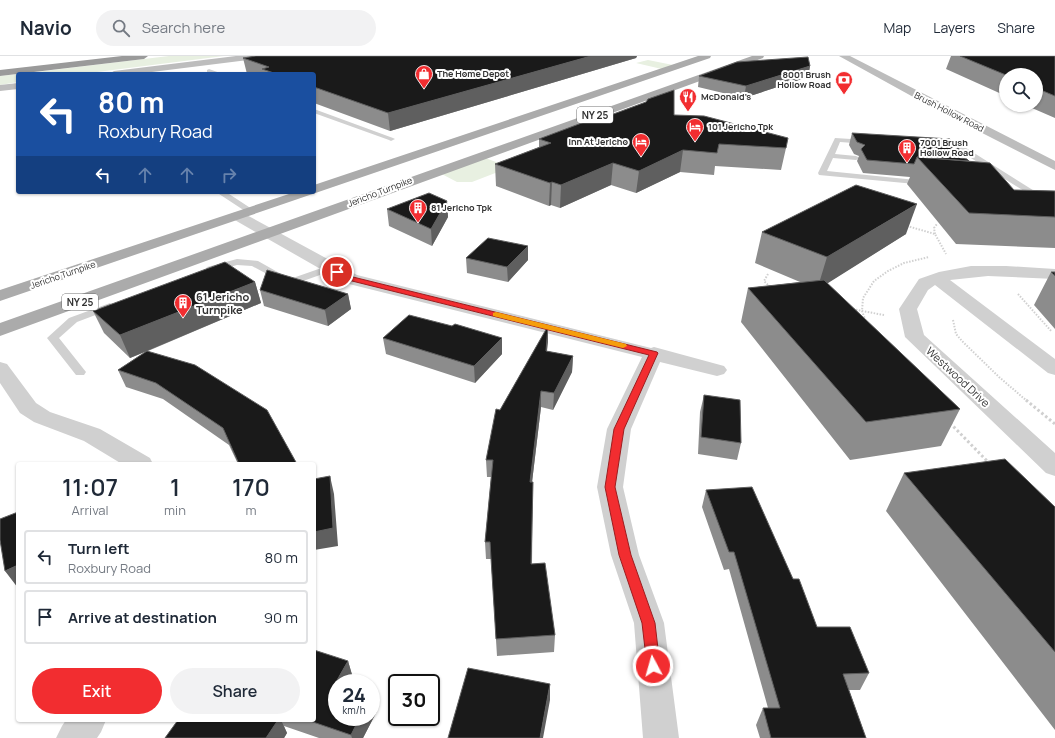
<!DOCTYPE html>
<style>
:root{--surface:#fff;--page:#f2f2f3;--text:#1f2937;--muted:#747a83;--line:#e0e1e3;--accent:#f22d30}
body{margin:0;font-family:Manrope,sans-serif;background:var(--page);color:var(--text);height:100vh;display:flex;flex-direction:column;font-size:15px;white-space:nowrap}
*{box-sizing:border-box;margin:0}
p{font-size:13px;color:var(--muted)}
.icon{flex:none;width:22px;height:22px;fill:none;stroke:currentColor;stroke-width:2;stroke-linecap:round;stroke-linejoin:round}
.map{position:relative;flex:1;overflow:hidden}
.drawer{position:absolute;left:16px;top:406px;width:300px;height:260px;display:flex;flex-direction:column;background:var(--surface);border-radius:4px;box-shadow:0 1px 3px #0004}
.drawer>*{flex:none}
.guide{position:absolute;left:16px;top:16px;width:300px;height:122px;border-radius:4px;box-shadow:0 1px 3px #0004;background:#1a4fa0;color:#fff;overflow:hidden}
.buttons{position:absolute;left:999px;top:12px;display:grid;gap:8px}
.buttons a{display:grid;place-items:center;width:44px;height:44px;border-radius:50%;background:var(--surface);box-shadow:0 1px 3px #0004;font-size:20px}
.speed{position:absolute;left:328px;top:618px;display:flex;gap:8px;font-size:20px;font-weight:700;text-align:center}
.speed>*{display:grid;place-content:center;width:52px;height:52px;border-radius:50%;background:var(--surface);box-shadow:0 1px 3px #0004;line-height:1}
.speed small{font-size:10px;font-weight:400}
.speed .limit{border:2px solid #111;border-radius:6px;background:#fff;color:#111}
.pin{position:absolute;display:grid;place-items:center;width:34px;height:34px;color:#fff;margin:-17px;border:2px solid #fff;border-radius:50%;box-shadow:0 1px 4px #0007}
.me{position:absolute;width:44px;margin:-22px;rotate:354deg;stroke-linejoin:round;filter:drop-shadow(0 0 3px #0008)}
.turn{display:flex;align-items:center;gap:14px;height:84px;padding:0 16px;font-size:18px}
.turn .icon{width:52px;height:52px;stroke-width:2.5}
.turn b{display:block;font-size:28px;line-height:34px}
.lanes{display:flex;align-items:center;height:38px;padding:0 16px;background:#0003;justify-content:center;gap:20px;direction:ltr}
.lanes .off{opacity:.35}
.eta{display:flex;justify-content:space-evenly;align-items:center;height:68px;text-align:center}
.eta b{font-size:24px;font-weight:600;line-height:28px}
.primary-button{display:flex;gap:8px;margin-top:auto;padding:8px 16px}
.primary-button a{flex:1;height:46px;border-radius:24px;background:var(--accent);color:#fff;font-size:16px;font-weight:600;line-height:46px;text-align:center}
.primary-button a+a{background:var(--page);color:var(--text)}
ul{padding:0;list-style:none}
li{display:flex;align-items:center;gap:12px;height:54px;margin:0 8px 6px;padding:0 8px;border:2px solid var(--line);border-radius:4px}
li div{flex:1}
li b{display:block;font-size:15px}
li em{font-style:normal}
header{display:flex;align-items:center;gap:24px;box-sizing:border-box;height:56px;padding:0 20px;background:var(--surface);border-bottom:1px solid var(--line)}
header strong{font-size:19px}
nav{display:flex;gap:22px;margin-inline-start:auto;font-size:14px}
.search{width:280px;height:36px;background:var(--page);display:flex;align-items:center;gap:10px;box-sizing:border-box;padding:0 14px;border-radius:22px;color:var(--muted);font-size:15px}
.map>svg:first-child{display:block}
</style>
<header>
<strong>Navio</strong>
<div class="search"><svg class="icon" aria-label="search" viewBox="0 0 24 24"><circle cx="10" cy="10" r="6"/><path d="M15 15l6 6"/></svg>Search here</div>
<nav><a>Map</a><a>Layers</a><a>Share</a></nav>
</header>
<div class="map">
<svg width="1055" height="682" viewBox="0 0 1055 682">
<rect width="100%" height="100%" fill="#fff"/>
<path fill="#e8f0e1" d="M169 0H224L81 18H19Z
M648 4 678 10 666 14 636 7Z
M18 18V26L0 29V20Z
M480 100 520 115 503 114 472 126H457L436 115Z"/>
<g fill="none" stroke-linecap="round" stroke-linejoin="round">
<path stroke="#d0d0d0" stroke-width="2" stroke-dasharray="1.5 1.5" stroke-linecap="butt" d="M907 170 935 178 946 198
M935 178 934 172 937 168
M768 218 764 225 770 231
M1018 238 1052 276
M853 253 862 255 866 266
M884 259 862 255 863 242 874 225 888 215 904 207 929 201
M953 264 956 278 962 285 999 321 1027 345"/>
<path stroke="#d0d0d0" stroke-width="3" stroke-dasharray="2.5 2.5" stroke-linecap="butt" d="M1026 344 1055 368
M950 367 990 408"/>
<path fill="#d0d0d0" fill-rule="evenodd" d="M209 13 220 17 221 18 207 16V14Z
M314 53 393 82 395 83 391 85 389 84 314 57Z
M835 82 867 84 871 86 867 88 840 86 835 98 856 100 860 102 856 104 833 102 827 115 926 125 930 127 926 129 819 119 818 117Z
M937 89 963 90 1036 136 1035 138H1029L958 94 940 93 936 91Z
M216 136H226L255 155 254 157H248Z
M237 203 258 205 290 223 330 209 335 212 334 214 289 230 252 210 237 209 211 216 206 213 207 211Z
M110 247 115 250 114 252 77 266 59 282 86 316 84 319H76L47 282 69 262Z"/>
<path fill="#d0d0d0" fill-rule="evenodd" d="M238 156 243 157 357 219 651 292 654 291 724 310 727 314 724 318 717 320 660 306 631 373 623 431 639 499 664 567 679 682H643L634 567 611 499 597 431 607 373 642 301 345 227 233 163 231 160 233 157Z
M971 210H1006L1055 213V223L988 220 950 224 1055 303V319L1048 317 935 229 928 234 917 253 924 279 1055 397V420L1046 417 905 281 899 253 919 223 939 216Z
M0 306 7 308 36 347 50 356 100 373 150 402 153 408H122L84 385 34 366 20 357 0 327Z
M66 664H106L101 676 97 682H56L62 670Z"/>
<path fill="#bdbdbd" fill-rule="evenodd" d="M236 0H261L257 3 136 18H109L114 15Z
M839 0H850L1055 105V114L935 53Z
M18 27V33L0 35V29Z"/>
<path fill="#ababab" fill-rule="evenodd" d="M698 0H711L710 2 0 245V234L295 136H314V129Z
M752 0H764L763 2 0 280V267Z"/>
<path fill="#9a9a9a" fill-rule="evenodd" d="M122 0H148L144 3 0 20V14Z"/>
</g>
<path fill="#8c8c8c" d="M256 0H637L636 2 390 75 314 47V18H247L243 2Z
M951 0H1055V62L1025 49H1036V19H1006V40L946 13Z
M810 10 808 21 744 42 698 31 699 20Z
M674 59 786 92 781 114 715 110 714 119 680 116 636 137 611 129 560 152 551 149 549 150 496 130 495 108 539 91V83L608 60Z
M852 77 960 102 969 105 1014 134 1055 135V192L956 188 907 128 910 121 863 117 857 105 859 100 854 98 849 89Z
M447 145 448 161 432 190 389 170 387 153Z
M762 176 906 178 827 227 960 353 941 390 850 404 741 266 748 232 800 226 755 207Z
M466 202 528 204 508 226 467 217Z
M1051 216H1055V273L1034 249Z
M255 226 261 247 148 295 297 408H238L229 389 163 343 126 331 118 314 145 296 130 302 104 277 93 255Z
M260 234 348 238 351 253 328 270 264 250Z
M452 270 502 282V298L475 327 386 298 383 282Z
M548 270 547 295 573 300 572 316 553 354 541 351 532 426H533L532 508 555 579 554 596 497 600 491 503H486L485 486 491 421H487L486 404 500 354Z
M704 339 741 387 737 404 698 398 700 356Z
M904 417 1055 451V674L886 455Z
M706 434 793 523 817 571 869 617 860 634H849L866 682H760L756 669 763 652H768L729 513 724 514 702 451Z
M348 605 353 622 337 627 377 655 363 682H319L284 670 287 677 284 682H165L178 664H314Z"/>
<path fill="#5f5f5f" d="M591 0H637L636 2 390 75 388 57Z
M810 10 808 21 744 42 746 30Z
M683 94 680 116 636 137 639 115Z
M613 107 611 129 560 152 561 129Z
M552 126 551 149 549 150 550 127Z
M447 145 448 161 432 190 431 173Z
M917 148 906 178 817 234 827 201Z
M528 190V204L508 226 507 211Z
M255 226 261 247 130 302 120 279Z
M348 238 351 253 328 270 325 254Z
M548 270V286L545 311 546 295Z
M502 282V298L475 327 474 310Z
M573 300 572 316 553 354 554 337Z
M541 335V351L530 443V426Z
M330 420 334 438 338 490 314 494V476Z
M18 509V532L5 515Z
M348 605 353 622 350 627H337L336 626Z
M550 628V644L543 682H540Z
M372 638 377 655 363 682H352L351 679 360 661H371V640Z
M278 664H281L287 677 284 682H266Z"/>
<path fill="#1a1a1a" stroke="#5f5f5f" d="M256 0H591L388 57 314 31V18H277L262 13 269 11 243 2Z
M960 0H1055V40L1036 32V19H1006Z
M808 1 810 10 746 30 699 20 737 6Z
M674 34V59L704 60 788 82 786 92 719 88 717 97 683 94 639 115 613 107 561 129 552 126 550 127 495 108 551 87 539 83 603 59 608 60 646 46 648 43Z
M852 77 950 83 961 95 960 102 967 103 969 105 917 101 914 108 867 104 861 93 865 89 857 86Z
M917 101 990 107 1014 134 1055 135V161L969 157Z
M856 129 917 148 827 201 762 176Z
M429 137 447 145 431 173 387 153Z
M488 182 528 190 507 211 466 202Z
M225 206 255 226 120 279 93 255Z
M267 214 348 238 325 254 260 234Z
M1051 216H1055V220Z
M824 224 960 353 866 366 748 232Z
M409 259 452 270 455 268 502 282 474 310 383 282Z
M548 270 546 295 573 300 554 337 541 335 530 426H533L531 508 545 507 555 579 496 583 490 486H485L493 404H486L496 353 500 354Z
M147 295 195 309 267 354 297 408H239L223 372 156 327 118 314Z
M704 339 740 344 741 387 701 381Z
M1005 403 1055 451V596L904 417Z
M330 420 333 472 314 476V423Z
M752 431 793 523H799L817 571H850L869 617 843 618 866 682H771L763 652H780L734 496H729L706 434Z
M18 456V509L5 515 0 484V463Z
M314 594 348 605 336 626 339 627H337V661H360L351 679 307 664H314Z
M468 612 550 628 540 682H448Z
M178 664H278L266 682H165Z"/>
<path fill="#f22d30" stroke="#9d1d1f" d="M334 214H339L353 221 657 296 658 297 624 373 615 431 631 499 655 567 660 610 658 615 653 616 649 615 647 610 642 567 619 499 605 431 614 373 649 299 348 224 334 217Z"/>
<path fill="#f59e0b" d="M496 256 626 288 627 290 623 292 493 260V257Z"/>
<defs>
<symbol id="shop-pin" viewBox="-11 -11 22 30"><path d="M0 17L-7.5 6A9.5 9.5 0 1 1 7.5 6Z" fill="#f22d30" stroke="#fff"/><path d="M-5-2.5h2.3a2.7 3.5 0 0 1 5.4 0H5L5.5 6h-11ZM-1.5-2.5h3a1.5 2.3 0 0 0-3 0Z" fill="#fff"/></symbol>
<symbol id="bank-pin" viewBox="-11 -11 22 30"><path d="M0 17L-7.5 6A9.5 9.5 0 1 1 7.5 6Z" fill="#f22d30" stroke="#fff"/><path d="M-6-4H6V4H-6ZM0-2.3a2.3 2.3 0 1 0 0 4.6a2.3 2.3 0 1 0 0-4.6Z" fill="#fff"/></symbol>
<symbol id="restaurant-pin" viewBox="-11 -11 22 30"><path d="M0 17L-7.5 6A9.5 9.5 0 1 1 7.5 6Z" fill="#f22d30" stroke="#fff"/><path d="M-5-6h1v4h1v-4h1v4h1v-4h1v5L-1.5 .5V6h-2V.5L-5-1ZM5-6V6H3V1.5H1.5Q1.5-4 5-6Z" fill="#fff"/></symbol>
<symbol id="hotel-pin" viewBox="-11 -11 22 30"><path d="M0 17L-7.5 6A9.5 9.5 0 1 1 7.5 6Z" fill="#f22d30" stroke="#fff"/><path d="M-6-4.5h1.5V1H6V5H4.5V3h-9V5H-6ZM-4 0a1.8 1.8 0 1 1 3.6 0ZM.5 0V-2.5h3Q6-2.5 6 0Z" fill="#fff"/></symbol>
<symbol id="building-pin" viewBox="-11 -11 22 30"><path d="M0 17L-7.5 6A9.5 9.5 0 1 1 7.5 6Z" fill="#f22d30" stroke="#fff"/><path d="M-4-6H4V6H1V3H-1V6H-4ZM-2.5-4.3h1.7v1.8h-1.7ZM.8-4.3h1.7v1.8H.8ZM-2.5-1h1.7V.8h-1.7ZM.8-1h1.7V.8H.8Z" fill="#fff"/></symbol>
</defs>
<g fill-rule="evenodd">
<use href="#shop-pin" x="414" y="8" width="20" height="27"/>
<use href="#bank-pin" x="834" y="14" width="20" height="27"/>
<use href="#restaurant-pin" x="678" y="31" width="20" height="27"/>
<use href="#hotel-pin" x="685" y="61" width="20" height="27"/>
<use href="#hotel-pin" x="631" y="76" width="20" height="27"/>
<use href="#building-pin" x="897" y="82" width="20" height="27"/>
<use href="#building-pin" x="408" y="142" width="20" height="27"/>
<use href="#building-pin" x="173" y="237" width="20" height="27"/>
</g>
<g text-anchor="middle" stroke-width="4" stroke-linejoin="round" paint-order="stroke">
<g font-size="9" font-weight="bold" fill="#333" stroke="#fff" text-anchor="start">
<text x="437" y="21">The Home Depot</text>
<text x="831" y="22" text-anchor="end">8001 Brush<tspan x="831" dy="10">Hollow Road</tspan></text>
<text x="701" y="44">McDonald's</text>
<text x="708" y="74">101 Jericho Tpk</text>
<text x="628" y="89" text-anchor="end">Inn At Jericho</text>
<text x="920" y="90">7001 Brush<tspan x="920" dy="10">Hollow Road</tspan></text>
<text x="431" y="155">81 Jericho Tpk</text>
</g>
<g font-size="9" fill="#333" stroke="#fff">
<text transform="translate(949 56) rotate(27)" y="3">Brush Hollow Road</text>
<text transform="translate(380 136) rotate(-21)" y="3">Jericho Turnpike</text>
<text transform="translate(63 219) rotate(-19)" y="3">Jericho Turnpike</text>
</g>
<g fill="#fff" stroke="#707070" stroke-width="1">
<rect x="577" y="51" width="36" height="16" rx="3"/>
<rect x="62" y="238" width="36" height="16" rx="3"/>
</g>
<g font-size="10" font-weight="bold" fill="#333">
<text x="595" y="63">NY 25</text>
<text x="80" y="250">NY 25</text>
</g>
<g font-size="11" font-weight="bold" fill="#333" stroke="#fff" text-anchor="start">
<text x="196" y="245">61 Jericho<tspan x="196" dy="13">Turnpike</tspan></text>
</g>
<g font-size="11" fill="#333" stroke="#fff">
<text transform="translate(958 321) rotate(43)" y="4">Westwood Drive</text>
</g>
</g>
</svg>
<div class="buttons">
<a><svg class="icon" aria-label="search" viewBox="0 0 24 24"><circle cx="10" cy="10" r="6"/><path d="M15 15l6 6"/></svg></a>
</div>
<div class="speed"><div>24<small>km/h</small></div><div class="limit">30</div></div>
<div class="pin" style="left:337px;top:216px;background:#d93025"><svg class="icon" aria-label="arrive" viewBox="0 0 24 24"><path d="M6 21V4h12l-3 4 3 4H6"/></svg></div>
<svg class="me" style="left:653px;top:610px" viewBox="-20 -20 40 40"><circle r="17" fill="#f22d30" stroke="#fff" stroke-width="3"/><path d="M0-11L8 9 0 5-8 9z" fill="#fff"/></svg>
<div class="guide">
<div class="turn"><svg class="icon" aria-label="left" viewBox="0 0 24 24"><path d="M17 20v-9H6M10 6l-5 5 5 5"/></svg><div><b>80 m</b>Roxbury Road</div></div>
<div class="lanes"><svg class="icon" aria-label="left" viewBox="0 0 24 24"><path d="M17 20v-9H6M10 6l-5 5 5 5"/></svg><svg class="icon off" aria-label="ahead" viewBox="0 0 24 24"><path d="M12 20V5M6 11l6-6 6 6"/></svg><svg class="icon off" aria-label="ahead" viewBox="0 0 24 24"><path d="M12 20V5M6 11l6-6 6 6"/></svg><svg class="icon off" aria-label="right" viewBox="0 0 24 24"><path d="M7 20v-9h11M14 6l5 5-5 5"/></svg></div>
</div>
<section class="drawer">
<div class="eta">
<div><b>11:07</b><p>Arrival</p></div>
<div><b>1</b><p>min</p></div>
<div><b>170</b><p>m</p></div>
</div>
<ul>
<li><svg class="icon" aria-label="left" viewBox="0 0 24 24"><path d="M17 20v-9H6M10 6l-5 5 5 5"/></svg><div><b>Turn left</b><p>Roxbury Road</p></div><em>80 m</em></li>
<li><svg class="icon" aria-label="arrive" viewBox="0 0 24 24"><path d="M6 21V4h12l-3 4 3 4H6"/></svg><div><b>Arrive at destination</b></div><em>90 m</em></li>
</ul>
<div class="primary-button"><a>Exit</a><a>Share</a></div>
</section>
</div>
